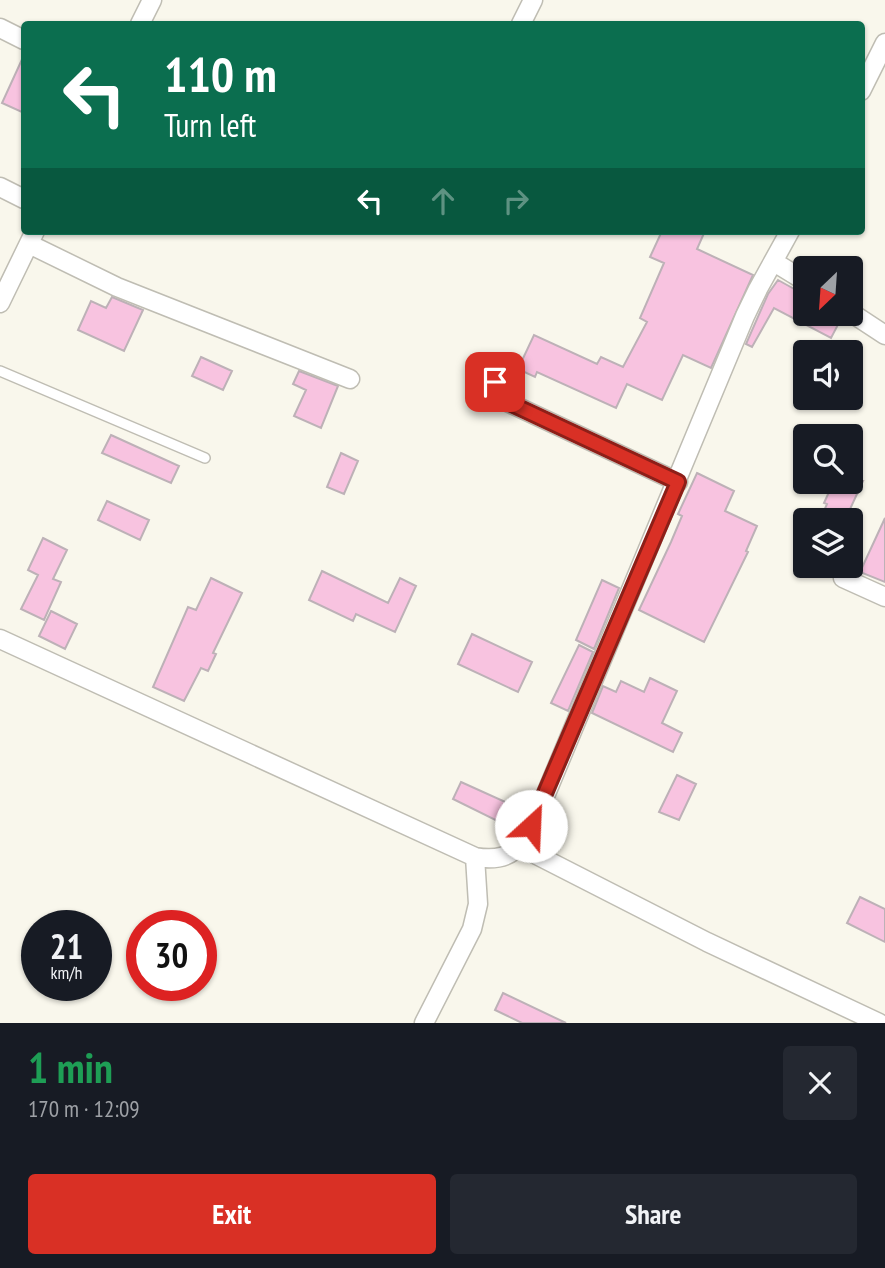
<!DOCTYPE html>
<meta charset="utf-8">
<style>
:root{--surface:#171b24;--page:#242831;--text:#f1f3f6;--muted:#9ea1a6;--accent:#d93025}
body{margin:0;font-family:"PT Sans Narrow",sans-serif;background:var(--page);color:var(--text);height:100vh;display:flex;flex-direction:column;font-size:26px;white-space:nowrap}
*{box-sizing:border-box;margin:0}
p{font-size:23px;color:var(--muted)}
.icon{flex:none;width:38px;height:38px;fill:none;stroke:currentColor;stroke-width:2;stroke-linecap:round;stroke-linejoin:round}
.map{position:relative;height:1023px;overflow:hidden}
.panel{display:flex;flex-direction:column;background:var(--surface);flex:1}
.panel>*{flex:none}
.guide{position:absolute;left:21px;top:21px;width:844px;height:214px;border-radius:7px;box-shadow:0 2px 5px #0004;background:#0b6e4f;color:#fff;overflow:hidden}
.needle{width:46px;rotate:205deg}
.buttons{position:absolute;left:793px;top:256px;display:grid;gap:14px}
.buttons a{display:grid;place-items:center;width:70px;height:70px;border-radius:7px;background:var(--surface);box-shadow:0 2px 5px #0004;font-size:35px}
.speed{position:absolute;left:21px;top:910px;display:flex;gap:14px;font-size:35px;font-weight:700;text-align:center}
.speed>*{display:grid;place-content:center;width:91px;height:91px;border-radius:50%;background:var(--surface);box-shadow:0 2px 5px #0004;line-height:1}
.speed small{font-size:18px;font-weight:400}
.speed .limit{border:10px solid #d22;background:#fff;color:#111}
.pin{position:absolute;display:grid;place-items:center;width:60px;height:60px;color:#fff;margin:-30px;border-radius:14px;box-shadow:0 4px 10px #0006}
.me{position:absolute;width:77px;margin:-38px;rotate:25deg;stroke-linejoin:round;filter:drop-shadow(0 0 5px #0008)}
.turn{display:flex;align-items:center;gap:24px;height:147px;padding:0 28px;font-size:32px}
.turn .icon{width:91px;height:91px;stroke-width:2.5}
.turn b{display:block;font-size:49px;line-height:60px}
.lanes{display:flex;align-items:center;height:66px;padding:0 28px;background:#0003;justify-content:center;gap:35px;direction:ltr}
.lanes .off{opacity:.35}
.round{display:grid;place-items:center;flex:none;width:74px;height:74px;border-radius:7px;background:var(--page)}
.overview{display:flex;align-items:center;justify-content:space-between;height:119px;padding:0 28px}
h1{font-size:42px;font-weight:700;line-height:52px;color:#1e9e55}
.button{display:flex;gap:14px;margin-top:auto;padding:14px 28px}
.button a{flex:1;height:80px;border-radius:7px;background:var(--accent);color:#fff;font-size:28px;font-weight:700;line-height:80px;text-align:center}
.button a+a{background:var(--page);color:var(--text)}
.map>svg:first-child{display:block}
</style>
<div class="map">
<svg width="885" height="1023" viewBox="0 0 885 1023">
<rect width="100%" height="100%" fill="#f9f7ec"/>
<path fill="#f8c3e0" stroke="#bdb1b7" stroke-width="2" d="M24 55V113L2 103Z
M662 231H705L697 249 753 275 711 368 683 355 662 400 627 384 616 408 537 372 535 377 518 369 534 335 597 364 601 357 623 367 647 322 640 318 664 263 650 257Z
M778 280 805 295V313H839L841 319 831 338 774 308 752 347 746 344 768 294Z
M112 297 143 310 124 351 78 330 91 301 106 308Z
M201 357 232 371 223 390 192 376Z
M299 371 338 386 321 428 294 416 306 390 293 384Z
M111 435 179 466 171 483 102 453Z
M341 453 358 461 344 494 327 487Z
M697 473 734 491 725 511 757 526 746 551 748 552 704 642 639 610 671 542 682 516 678 514Z
M834 481H863L845 520H820L827 504 824 503Z
M107 501 149 520 140 540 98 520Z
M885 518V582L860 572Z
M43 538 67 550 53 579 61 582 44 620 21 609 38 575 28 570Z
M322 571 388 603 400 578 416 586 395 632 356 614 353 621 309 600Z
M211 578 242 593 213 653 216 654 208 671 201 668 184 701 153 687 188 607 196 610Z
M602 580 619 588 594 649 576 640Z
M51 611 77 624 65 649 39 636Z
M472 634 532 662 518 692 458 664Z
M579 645 593 652 568 711 551 703Z
M650 678 677 691 662 723 682 733 673 752 592 713 603 686 616 692 621 681 644 692Z
M677 775 696 784 679 820 659 812Z
M461 782 521 809 512 828 453 799Z
M860 897 885 909V942L847 923Z
M503 993 566 1023H522L495 1010Z"/>
<g fill="none" stroke-linecap="round" stroke-linejoin="round">
<defs>
<path id="lane" d="M0 371 205 458"/>
<path id="street" d="M140 24 152 0
M521 24 533 0
M0 28 24 40
M861 91 885 43
M0 187 24 199
M29 244 117 287 350 379
M774 262 805 281
M0 303 35 231
M850 312 885 335
M495 382 503 400 678 482
M843 578 885 597
M0 639 475 857C515 864 522 844 538 813L745 316 758 289 790 231
M519 846 707 942 879 1023
M424 1023 472 929 478 904 475 857"/>
</defs>
<use href="#lane" stroke="#bfbdb3" stroke-width="12"/>
<use href="#street" stroke="#bfbdb3" stroke-width="21"/>
<use href="#lane" stroke="#fff" stroke-width="9"/>
<use href="#street" stroke="#fff" stroke-width="18"/>
</g>
<g fill="none" stroke-linecap="round" stroke-linejoin="round">
<defs>
<path id="route" d="M495 382 503 400 678 482 531 826"/>
</defs>
<use href="#route" stroke="#8d1f18" stroke-width="18"/>
<use href="#route" stroke="#d93025" stroke-width="12"/>
</g>
</svg>
<div class="buttons">
<a><svg class="needle" viewBox="-14 -14 28 28"><path d="M0-13l5 13h-10z" fill="#e53935"/><path d="M0 13l5-13h-10z" fill="#9ea1a6"/></svg></a>
<a><svg class="icon" aria-label="sound" viewBox="0 0 24 24"><path d="M4 9h4l5-4v14l-5-4H4zM17 9q2 3 0 6"/></svg></a>
<a><svg class="icon" aria-label="search" viewBox="0 0 24 24"><circle cx="10" cy="10" r="6"/><path d="M15 15l6 6"/></svg></a>
<a><svg class="icon" aria-label="layers" viewBox="0 0 24 24"><path d="M12 4l9 5-9 5-9-5zM3 14l9 5 9-5"/></svg></a>
</div>
<div class="speed"><div>21<small>km/h</small></div><div class="limit">30</div></div>
<div class="pin" style="left:495px;top:382px;background:#d93025"><svg class="icon" aria-label="arrive" viewBox="0 0 24 24"><path d="M6 21V4h12l-3 4 3 4H6"/></svg></div>
<svg class="me" style="left:531px;top:826px" viewBox="-20 -20 40 40"><circle r="19" fill="#fff"/><path d="M0-13L10 11 0 6-10 11z" fill="#d93025"/></svg>
<div class="guide">
<div class="turn"><svg class="icon" aria-label="left" viewBox="0 0 24 24"><path d="M17 20v-9H6M10 6l-5 5 5 5"/></svg><div><b>110 m</b>Turn left</div></div>
<div class="lanes"><svg class="icon" aria-label="left" viewBox="0 0 24 24"><path d="M17 20v-9H6M10 6l-5 5 5 5"/></svg><svg class="icon off" aria-label="ahead" viewBox="0 0 24 24"><path d="M12 20V5M6 11l6-6 6 6"/></svg><svg class="icon off" aria-label="right" viewBox="0 0 24 24"><path d="M7 20v-9h11M14 6l5 5-5 5"/></svg></div>
</div>
</div>
<section class="panel">
<div class="overview"><div><h1>1 min</h1><p>170 m · 12:09</p></div><a class="round"><svg class="icon" aria-label="close" viewBox="0 0 24 24"><path d="M6 6l12 12M18 6L6 18"/></svg></a></div>
<div class="button"><a>Exit</a><a>Share</a></div>
</section>
